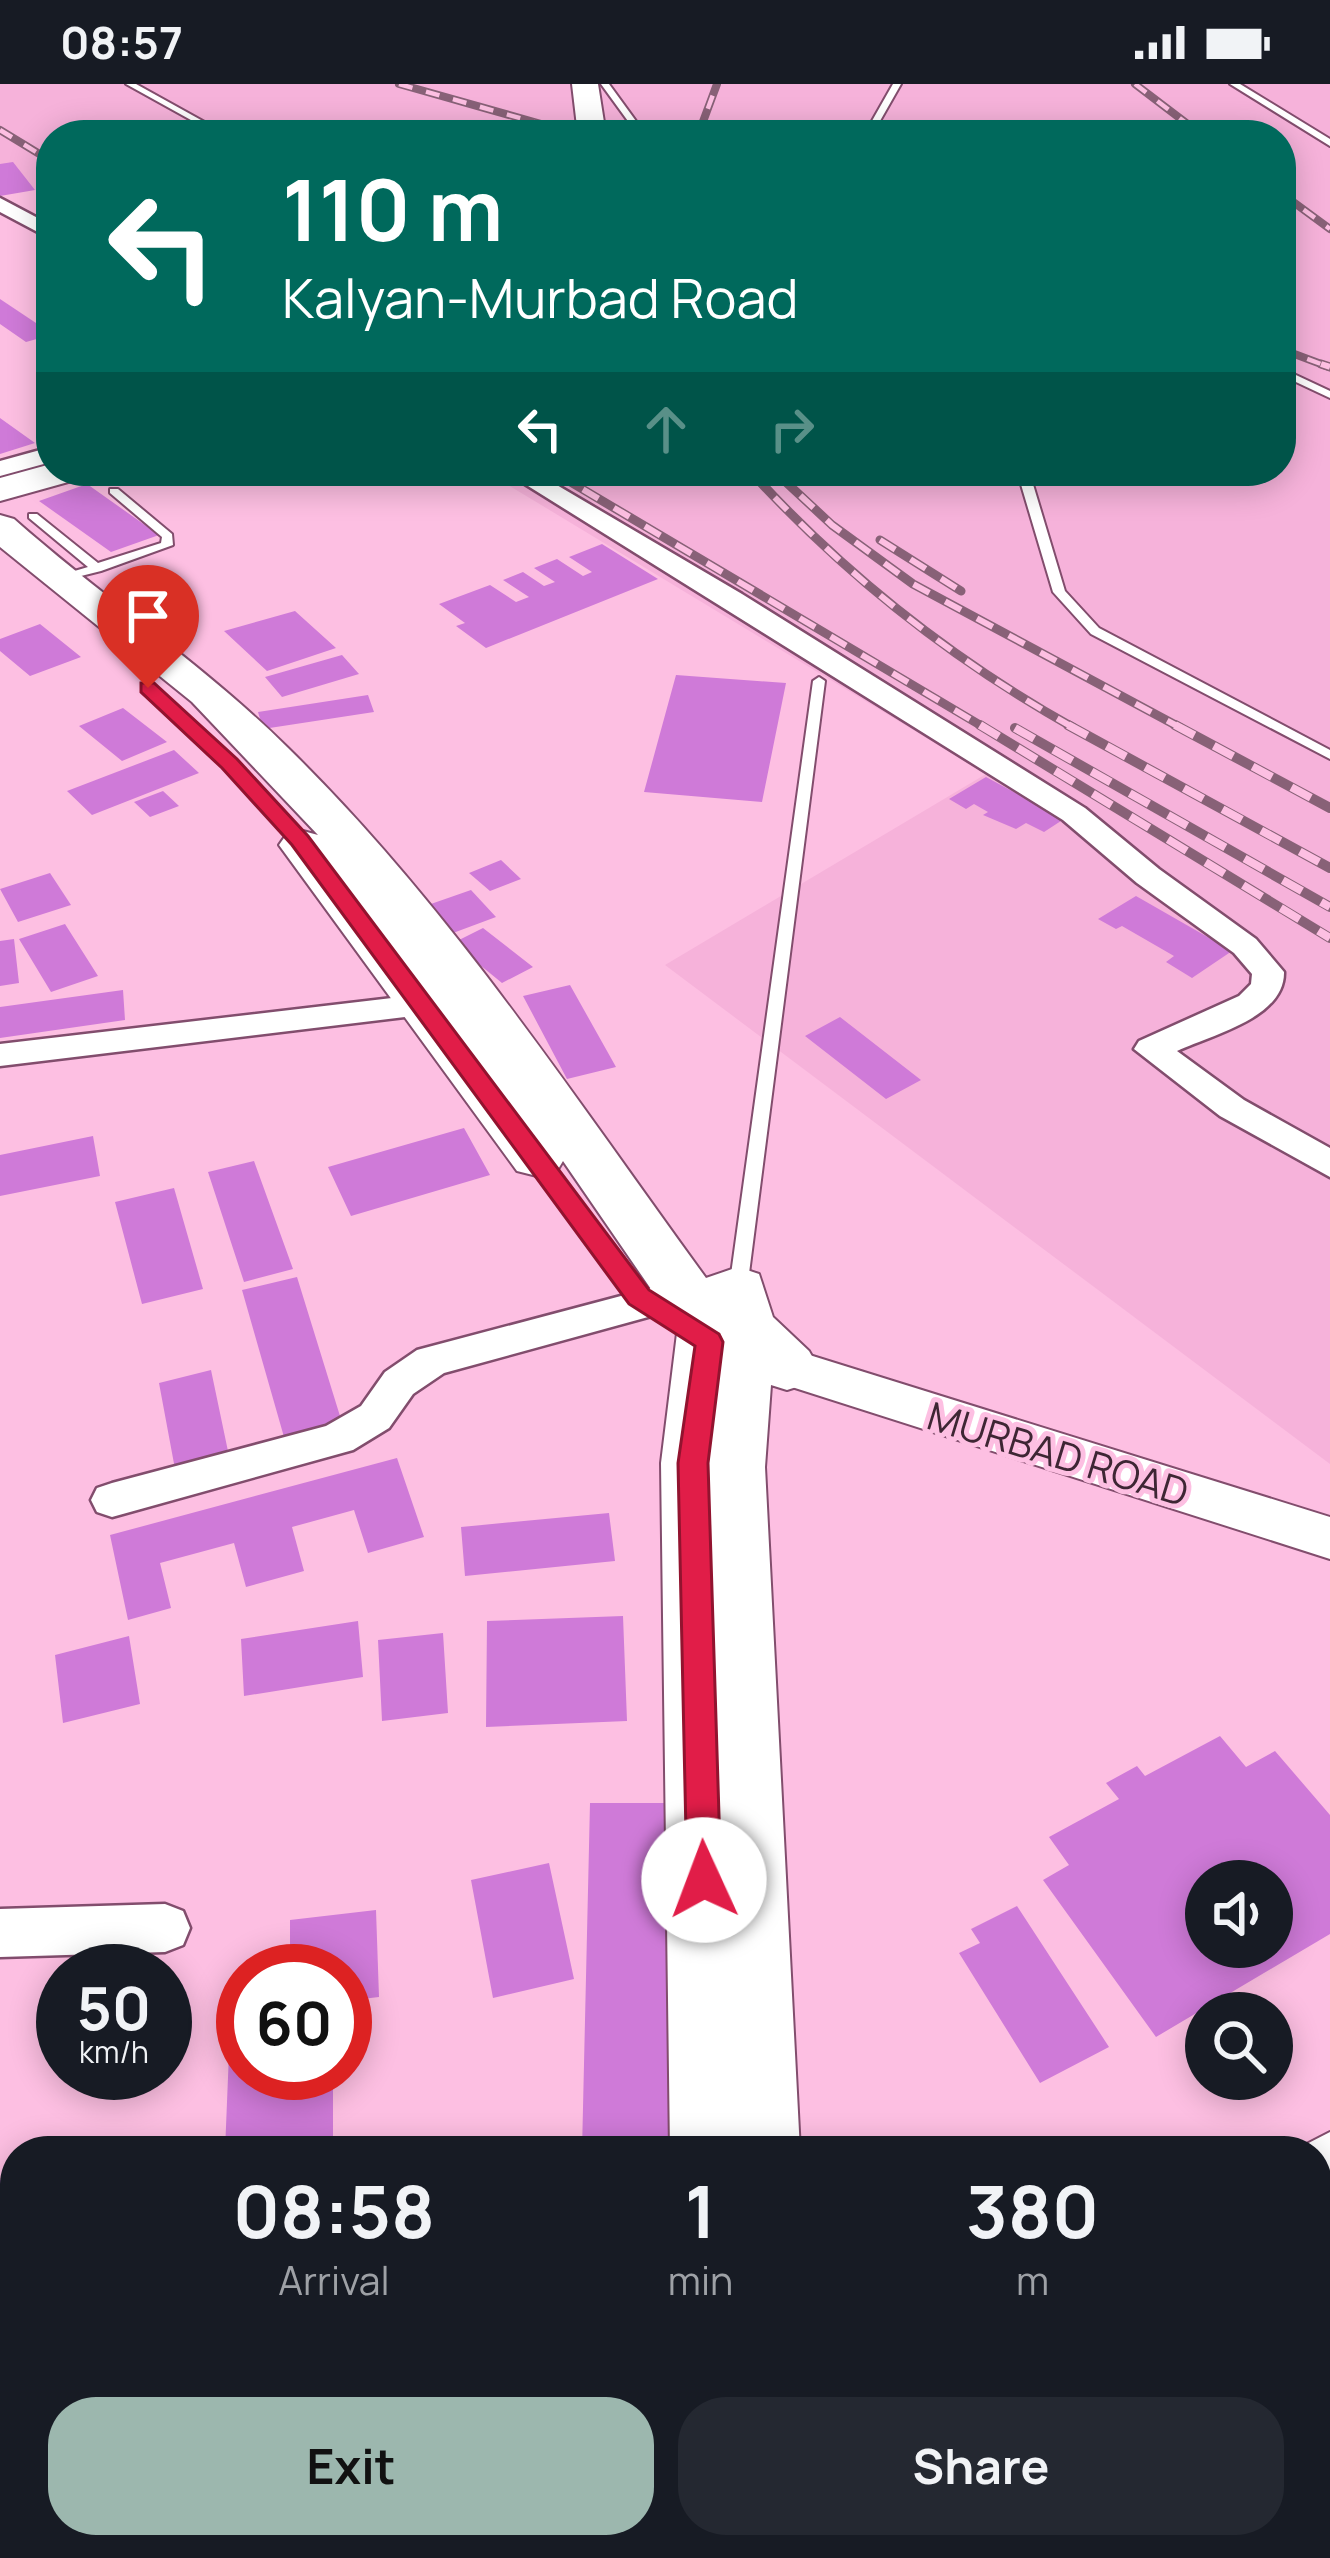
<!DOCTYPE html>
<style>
:root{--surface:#171b24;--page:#242831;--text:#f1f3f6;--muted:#9ea1a6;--accent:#9cb7ae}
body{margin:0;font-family:Manrope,sans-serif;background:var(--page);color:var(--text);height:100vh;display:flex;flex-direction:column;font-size:45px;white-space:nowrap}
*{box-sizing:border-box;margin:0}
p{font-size:39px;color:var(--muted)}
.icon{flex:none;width:66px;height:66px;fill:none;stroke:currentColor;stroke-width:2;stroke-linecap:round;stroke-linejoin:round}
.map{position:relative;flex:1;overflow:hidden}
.panel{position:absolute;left:0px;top:2052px;width:1332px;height:423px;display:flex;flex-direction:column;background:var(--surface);border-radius:48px 48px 0 0;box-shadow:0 6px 30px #0003}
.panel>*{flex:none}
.banner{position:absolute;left:36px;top:36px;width:1260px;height:366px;border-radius:48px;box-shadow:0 6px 30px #0003;background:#00695c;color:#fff;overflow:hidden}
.fabs{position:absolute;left:1185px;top:1776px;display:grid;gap:24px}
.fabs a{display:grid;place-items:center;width:108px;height:108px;border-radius:50%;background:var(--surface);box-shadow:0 6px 30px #0003;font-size:60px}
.speed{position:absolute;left:36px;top:1860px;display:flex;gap:24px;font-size:60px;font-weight:700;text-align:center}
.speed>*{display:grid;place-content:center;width:156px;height:156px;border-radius:50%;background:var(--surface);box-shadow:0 6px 30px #0003;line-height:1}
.speed small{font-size:30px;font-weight:400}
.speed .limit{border:18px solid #d22;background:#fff;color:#111}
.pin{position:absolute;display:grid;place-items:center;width:102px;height:102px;color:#fff;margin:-123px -51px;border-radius:50% 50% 50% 0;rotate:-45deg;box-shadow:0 0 12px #0007}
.pin .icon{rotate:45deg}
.me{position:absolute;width:132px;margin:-66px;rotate:358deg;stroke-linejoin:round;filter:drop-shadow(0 0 9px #0008)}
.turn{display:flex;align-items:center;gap:42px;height:252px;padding:0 48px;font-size:54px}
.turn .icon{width:156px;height:156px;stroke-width:2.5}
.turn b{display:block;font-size:84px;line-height:102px}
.lanes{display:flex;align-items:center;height:114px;padding:0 48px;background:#0003;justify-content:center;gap:60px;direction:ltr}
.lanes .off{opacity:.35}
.eta{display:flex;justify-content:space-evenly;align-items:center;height:204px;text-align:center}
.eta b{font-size:72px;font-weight:700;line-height:84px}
.action{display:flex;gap:24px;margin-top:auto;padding:24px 48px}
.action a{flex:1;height:138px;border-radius:48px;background:var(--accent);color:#111;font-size:48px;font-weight:700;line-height:138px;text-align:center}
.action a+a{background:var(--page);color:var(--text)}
.status{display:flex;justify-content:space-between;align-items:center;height:84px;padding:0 60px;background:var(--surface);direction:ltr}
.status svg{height:33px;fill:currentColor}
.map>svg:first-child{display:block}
</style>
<div class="status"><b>08:57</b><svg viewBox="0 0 49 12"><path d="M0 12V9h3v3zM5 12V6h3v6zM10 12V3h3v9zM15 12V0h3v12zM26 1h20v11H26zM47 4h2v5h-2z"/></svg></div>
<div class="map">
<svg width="1330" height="2474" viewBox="0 0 1330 2474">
<rect width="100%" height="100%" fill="#fdbfe2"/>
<path fill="#f6b2da" d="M0 0H1330V1380L665 881 986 690 485 387H1281V51H51V117L0 81Z"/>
<path fill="#cf7ad8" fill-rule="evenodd" d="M13 78 35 106 0 112V80Z
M0 215 51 249V251L26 258 0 240Z
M0 334 35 359 0 370Z
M87 400 159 451 111 468 39 417Z
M602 460 658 495 486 564 456 542 465 539 439 520 490 501 516 518 529 513 503 496 523 488 544 502 555 498 534 484 557 475 583 492 592 488 569 473Z
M295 527 336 564 267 587 224 547Z
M40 540 81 573 30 592 0 567V555Z
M342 571 359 590 282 613 265 593Z
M676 591 786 599 762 718 644 708Z
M368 611 374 628 263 645 258 628Z
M123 624 167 658 122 677 79 642Z
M174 666 199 689 92 731 67 707Z
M986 693 1064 735 1044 748 1026 739 1016 745 983 731 988 728 974 720 966 725 949 715Z
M163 707 179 722 150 733 134 718Z
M501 776 521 795 490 807 469 789Z
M50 789 71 821 18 838 0 805Z
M471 806 496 833 453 849 428 821Z
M1136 812 1232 867 1192 894 1166 878 1174 872 1122 842 1116 845 1098 835Z
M65 840 98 892 51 908 19 855Z
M483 844 533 883 502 899 453 859Z
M14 855 19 899 0 902V857Z
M570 901 616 983 567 995 523 912Z
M123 906 125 936 0 954V923Z
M840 933 921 996 886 1015 805 952Z
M464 1044 490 1091 351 1132 328 1083Z
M93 1052 100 1092 0 1112V1071Z
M254 1077 293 1185 244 1198 208 1088Z
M174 1104 203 1205 142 1220 115 1118Z
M297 1193 344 1345 286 1360 242 1206Z
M211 1286 229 1372 175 1385 159 1299Z
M397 1374 424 1453 368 1469 354 1426 292 1443 304 1487 246 1503 234 1459 160 1479 171 1524 128 1536 110 1451Z
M609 1429 615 1477 465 1492 461 1443Z
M623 1532 627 1637 486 1643 487 1537Z
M358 1537 363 1593 244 1612 241 1555Z
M443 1549 448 1629 382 1637 378 1556Z
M129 1552 140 1620 63 1639 55 1571Z
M1220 1652 1246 1683 1275 1667 1330 1731V1850L1156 1953 1043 1796 1069 1781 1049 1753 1119 1715 1106 1699 1137 1682 1145 1692ZM1206 1797H1272V1863H1206Z
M590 1719H685L691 2067H582Z
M549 1779 574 1895 493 1914 471 1796Z
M1017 1822 1109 1963 1040 1999 959 1869 980 1859 971 1845Z
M376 1826 379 1913 345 1917V1887H290V1836Z
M243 1968V1989H333V2066L225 2067 229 1969Z
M15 2094V2199L0 2200V2096Z
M1330 2135V2246L1319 2253 1317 2143Z
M939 2460H1010L1016 2474H908Z"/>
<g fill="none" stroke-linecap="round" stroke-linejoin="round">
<defs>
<path id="service" d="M126 0H136L228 51H218Z
M601 0H609L641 44V51H633V44Z
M893 0H901L872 51H864Z
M1230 0H1240L1330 55V62Z
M1281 284 1330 307V314L1281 291Z
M1017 387H1029L1065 507 1099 544 1330 666V675L1091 550 1053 508Z
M110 405H118L172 450 173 461 101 487 61 497V491L88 483 29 434V430H37L98 479 161 459 162 453 110 409Z
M819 593 825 597 747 1205 738 1211 729 1205 813 597Z"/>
<path id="minor" d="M0 114 51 141V155L0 128Z
M51 363V378L0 392V377Z
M504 387H533L742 510 1085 724 1159 785 1256 855 1284 888C1285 934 1211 951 1177 967L1244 1016 1330 1064V1093L1220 1032 1134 965 1139 957 1239 912 1251 900 1252 890 1234 869 1137 799 1063 736Z
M426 910 438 913 443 921 438 929 0 982V960Z
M685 1195 699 1199 704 1209 699 1219 444 1289 413 1310 389 1344 353 1366 112 1433 97 1428 91 1416 97 1404 112 1399 326 1342 361 1322 385 1288 417 1266Z
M165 1820 183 1827 190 1844 183 1861 165 1868 0 1873V1825Z
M0 2297H15V2355H0Z
M1317 2329 1330 2334V2414L1317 2408Z
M457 2460H517V2474H457Z"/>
<path id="tertiary" d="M787 1264 1330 1433V1475L770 1296 763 1283 770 1270Z
M1330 2048V2117L1317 2122V2067H1293Z"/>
<path id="primary" d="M572 0H598L606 51H578Z
M51 380V387H85L79 395 0 417V394Z
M0 431 14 435C103 514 202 579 287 663 448 820 574 1013 706 1194L738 1183 759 1190 773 1233 809 1267 818 1283 809 1299 787 1306 771 1301 765 1383 800 2067H670L661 1379 679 1233 664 1224 563 1077 557 1087 537 1092 517 1087 279 761 286 751 303 747 318 751 192 618 0 463Z
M674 2460H817V2474H673Z"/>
</defs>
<use href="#service" stroke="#824d6d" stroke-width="4"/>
<use href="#minor" stroke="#824d6d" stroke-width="5"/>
<use href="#tertiary" stroke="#824d6d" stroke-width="4"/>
<use href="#primary" stroke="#824d6d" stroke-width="4"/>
<use href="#service" fill="#fff" fill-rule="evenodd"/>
<use href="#minor" fill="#fff" fill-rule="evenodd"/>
<use href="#tertiary" fill="#fff" fill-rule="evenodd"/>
<use href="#primary" fill="#fff" fill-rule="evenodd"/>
<defs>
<path id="rail-far2" d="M399 0 580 51
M1135 0 1202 51
M0 46 51 77
M698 51 717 0
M1281 109 1330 145
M1281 265 1329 283"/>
<path id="rail-far1" d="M1321 280 1330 283
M552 387 985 644
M750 387C845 491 951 575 1074 644
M774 387 832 441 913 500 1181 644
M880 456 961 507"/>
<path id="rail" d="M980 641 1330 854
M1068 641 1330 784
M1175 641 1330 724
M1015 644 1330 823"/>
</defs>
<use href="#rail-far2" stroke="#886177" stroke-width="8"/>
<use href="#rail-far1" stroke="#886177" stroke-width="9"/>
<use href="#rail" stroke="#886177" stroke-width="10"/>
<use href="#rail-far2" stroke="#fdbfe2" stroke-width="4.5" stroke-dasharray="14" stroke-linecap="butt"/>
<use href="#rail-far1" stroke="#fdbfe2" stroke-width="6" stroke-dasharray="18" stroke-linecap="butt"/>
<use href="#rail" stroke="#fdbfe2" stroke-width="8" stroke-dasharray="22" stroke-linecap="butt"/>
</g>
<path fill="#e11d48" stroke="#92132f" stroke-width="3" d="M141 599H154L237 675 308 752 649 1206 719 1250 723 1258 708 1379 721 1796 716 1807 704 1812 692 1807 687 1796 678 1379 695 1262 629 1220 292 761 222 684 141 608Z"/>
<g text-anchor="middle" stroke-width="10" stroke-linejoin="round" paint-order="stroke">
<g font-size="39" fill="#3e2634" stroke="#fdbfe2">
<text transform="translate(1058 1370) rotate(17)" y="14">MURBAD ROAD</text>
</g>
</g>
</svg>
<div class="fabs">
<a><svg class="icon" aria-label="sound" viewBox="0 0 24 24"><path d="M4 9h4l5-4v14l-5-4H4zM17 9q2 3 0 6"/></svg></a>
<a><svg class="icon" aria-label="search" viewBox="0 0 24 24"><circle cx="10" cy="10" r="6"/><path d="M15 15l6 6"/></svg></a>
</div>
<div class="speed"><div>50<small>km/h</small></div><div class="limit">60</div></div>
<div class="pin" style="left:148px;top:604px;background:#d93025"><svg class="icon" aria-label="arrive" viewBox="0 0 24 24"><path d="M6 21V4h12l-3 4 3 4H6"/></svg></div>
<svg class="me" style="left:704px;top:1796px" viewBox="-20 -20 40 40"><circle r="19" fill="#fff"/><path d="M0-13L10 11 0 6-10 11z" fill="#e11d48"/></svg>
<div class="banner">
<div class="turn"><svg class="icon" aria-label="left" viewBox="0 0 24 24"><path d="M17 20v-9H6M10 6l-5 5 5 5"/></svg><div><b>110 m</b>Kalyan-Murbad Road</div></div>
<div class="lanes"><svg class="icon" aria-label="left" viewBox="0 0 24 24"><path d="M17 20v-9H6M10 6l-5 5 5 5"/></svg><svg class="icon off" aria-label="ahead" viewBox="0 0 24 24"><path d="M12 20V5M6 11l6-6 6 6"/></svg><svg class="icon off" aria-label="right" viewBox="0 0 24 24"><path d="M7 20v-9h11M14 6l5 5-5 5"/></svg></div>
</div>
<section class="panel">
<div class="eta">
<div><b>08:58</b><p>Arrival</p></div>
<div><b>1</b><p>min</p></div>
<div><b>380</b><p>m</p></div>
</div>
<div class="action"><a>Exit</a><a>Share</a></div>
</section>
</div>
